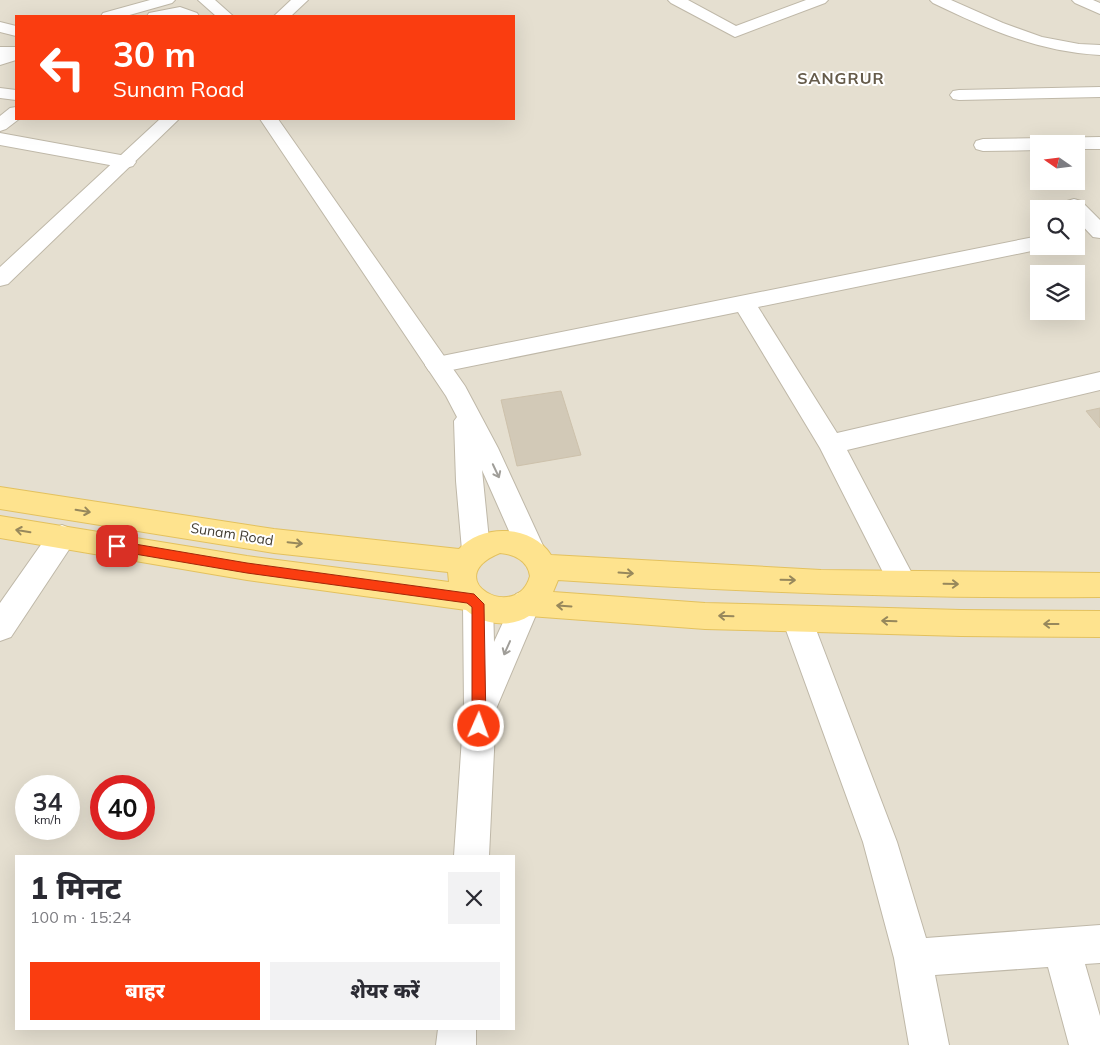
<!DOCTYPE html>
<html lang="hi">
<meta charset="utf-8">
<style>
:root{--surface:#fff;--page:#f2f2f3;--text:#2b2b33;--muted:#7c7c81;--accent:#fa3d10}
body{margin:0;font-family:Mulish,"Noto Sans Devanagari",sans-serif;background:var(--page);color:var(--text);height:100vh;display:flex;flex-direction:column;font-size:19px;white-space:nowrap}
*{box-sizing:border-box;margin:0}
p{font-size:16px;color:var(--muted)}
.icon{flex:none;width:28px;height:28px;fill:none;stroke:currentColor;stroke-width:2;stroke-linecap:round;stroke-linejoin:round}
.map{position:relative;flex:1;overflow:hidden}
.details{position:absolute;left:15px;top:855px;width:500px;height:175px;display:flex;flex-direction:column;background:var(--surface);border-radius:0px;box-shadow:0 5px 20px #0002}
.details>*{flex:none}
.guide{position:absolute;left:15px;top:15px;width:500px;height:105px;border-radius:0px;box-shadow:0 5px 20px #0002;background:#fa3d10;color:#fff;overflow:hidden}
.needle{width:32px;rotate:284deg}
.fabs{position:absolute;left:1030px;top:135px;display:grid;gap:10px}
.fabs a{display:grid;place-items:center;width:55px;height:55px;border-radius:0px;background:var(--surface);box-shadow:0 5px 20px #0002;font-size:25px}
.speed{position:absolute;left:15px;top:775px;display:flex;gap:10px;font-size:25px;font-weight:700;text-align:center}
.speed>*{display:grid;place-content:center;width:65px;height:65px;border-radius:50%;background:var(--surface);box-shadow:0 5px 20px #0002;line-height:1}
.speed small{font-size:12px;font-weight:400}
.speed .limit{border:8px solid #d22;background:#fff;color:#111}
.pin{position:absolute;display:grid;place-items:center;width:42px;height:42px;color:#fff;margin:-21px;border-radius:10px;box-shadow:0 2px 8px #0006}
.me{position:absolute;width:55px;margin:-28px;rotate:2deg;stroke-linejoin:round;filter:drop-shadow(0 0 4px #0008)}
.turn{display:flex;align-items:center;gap:18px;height:105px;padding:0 15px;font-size:22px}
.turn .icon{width:65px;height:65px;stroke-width:2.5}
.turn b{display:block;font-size:35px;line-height:42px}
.round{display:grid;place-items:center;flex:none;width:52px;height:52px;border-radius:0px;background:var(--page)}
.head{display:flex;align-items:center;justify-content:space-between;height:85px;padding:0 15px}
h1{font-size:30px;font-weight:800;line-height:38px}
.cta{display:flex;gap:10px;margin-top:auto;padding:10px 15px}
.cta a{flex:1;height:58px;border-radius:0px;background:var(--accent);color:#fff;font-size:20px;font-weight:800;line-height:58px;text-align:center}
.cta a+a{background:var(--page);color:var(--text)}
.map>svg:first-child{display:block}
</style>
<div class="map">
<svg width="1100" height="1045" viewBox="0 0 1100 1045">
<rect width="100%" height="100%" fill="#f1ede2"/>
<path fill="#e5dfd0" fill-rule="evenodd" d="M0 0H1100V1045H0ZM16 16H514V119H16ZM1039 144H1076V181H1039ZM1039 209H1076V246H1039ZM1039 274H1076V311H1039ZM26 786H69V829H26ZM101 786H144V829H101ZM16 856H514V1029H16Z"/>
<path fill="#d2c9b7" stroke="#cdc1ab" d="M561 391 581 455 517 466 501 400Z
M1100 408V428L1086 411Z"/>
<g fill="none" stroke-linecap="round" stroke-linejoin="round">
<defs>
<path id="minor" d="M668 0H688L736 26 806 0H828L825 3 735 37 671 3Z
M930 0H951L1003 23 1042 37 1079 44 1100 45V55C1039 52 987 29 933 3Z
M1072 0H1093L1100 3V14L1075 3Z
M16 50V60L0 65V55Z
M1100 87V97L959 100 953 99 950 95 953 91 959 90Z
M0 88 16 90V100L0 98Z
M16 107V119H19L6 129 0 131V116L10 108Z
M0 133 126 156 133 158 136 162 133 166 126 168 0 145Z
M1100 137V149H1076V144H1039V150L983 151 976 149 974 145 976 141 983 139Z
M1074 199 1081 201 1100 220V238L1093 237 1076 219V209H1066L1064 205 1067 201Z
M1039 236V246L1046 248 758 307 837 433 1100 372V390L847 450 917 583 913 592 903 595 893 592 820 448 738 312 437 373 429 371 425 365 429 359 437 357Z
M62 525 72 529 76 537 72 545 11 637 0 641V603L52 529Z
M797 606 808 610 812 619 897 842 926 938 1100 925V963L1085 964 1100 1016V1045H1069L1048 967 935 975 949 1045H909L894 958 863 842 782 619 786 610Z"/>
<path id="tertiary" d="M150 0H175L172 3 126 16H101L103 13Z
M198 0H215L233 16H216Z
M291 0H308L291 16H274Z
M180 7 197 13 199 16H147L149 13Z
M0 22 16 26V36L0 32Z
M0 47H16V57H0Z
M160 119H179L8 284 0 286V267Z
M260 119H278L465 386 498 448 545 550 541 558 531 562 521 558 482 470 490 550 486 558 476 562 466 558 462 550 456 481 454 421 457 417 446 396Z
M526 590 536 594 541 603 496 709 489 856H454L464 708 463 604 468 595 478 591 488 595 493 604 494 642 516 594Z
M438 1029H476V1045H436Z"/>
<path id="primary" d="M0 487 274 529 459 549C482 523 532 525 551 555L821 570 1100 573V597C919 599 738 592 558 580L553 592 705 603 961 610 1100 611V637L961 636 705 629 529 616C511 628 482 625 466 610L247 580 0 538V516L247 556 449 582 448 572 274 553 0 509ZM500 553C514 554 528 561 530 576 517 624 437 579 500 553Z"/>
</defs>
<use href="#minor" stroke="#bfb8a8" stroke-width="2"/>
<use href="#tertiary" stroke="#bfb8a8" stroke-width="2"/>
<use href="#primary" stroke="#e3c15e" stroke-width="2"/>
<use href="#minor" fill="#fff" fill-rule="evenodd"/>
<use href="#tertiary" fill="#fff" fill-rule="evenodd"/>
<use href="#primary" fill="#fee38e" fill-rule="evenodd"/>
</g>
<defs><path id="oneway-shaft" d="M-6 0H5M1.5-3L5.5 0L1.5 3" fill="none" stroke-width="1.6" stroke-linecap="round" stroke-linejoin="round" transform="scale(1.25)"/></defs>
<g stroke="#a09e99">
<use href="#oneway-shaft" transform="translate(496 471) rotate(65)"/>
<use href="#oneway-shaft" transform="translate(507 648) rotate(114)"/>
</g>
<g stroke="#97885c">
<use href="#oneway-shaft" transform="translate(83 511) rotate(9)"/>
<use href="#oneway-shaft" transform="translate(23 531) rotate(-171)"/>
<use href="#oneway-shaft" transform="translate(295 543) rotate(6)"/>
<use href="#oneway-shaft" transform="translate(626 573) rotate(4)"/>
<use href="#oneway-shaft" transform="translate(788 580) rotate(1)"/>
<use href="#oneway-shaft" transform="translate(951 584) rotate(1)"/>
<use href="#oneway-shaft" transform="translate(564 606) rotate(-176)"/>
<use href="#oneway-shaft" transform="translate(726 616) rotate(-178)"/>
<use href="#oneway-shaft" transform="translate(889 621) rotate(-178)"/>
<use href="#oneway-shaft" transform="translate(1051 624) rotate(-180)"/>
</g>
<path fill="#fa3d10" stroke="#a2280a" d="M117 541 247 563 474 594 484 604 486 726 484 730 479 732 474 730 472 726V607L467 603 247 573 117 551 112 546Z"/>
<g text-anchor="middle" stroke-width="4" stroke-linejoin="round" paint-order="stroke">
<g font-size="14" fill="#423d33" stroke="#fff">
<text transform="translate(232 534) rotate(9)" y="5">Sunam Road</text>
</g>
<g font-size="16" font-weight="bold" letter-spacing="1" fill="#655b4a" stroke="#fff">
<text x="841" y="84">SANGRUR</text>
</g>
</g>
</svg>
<div class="fabs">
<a><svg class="needle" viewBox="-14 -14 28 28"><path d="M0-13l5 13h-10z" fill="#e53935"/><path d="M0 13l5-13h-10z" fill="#7c7c81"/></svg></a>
<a><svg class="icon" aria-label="search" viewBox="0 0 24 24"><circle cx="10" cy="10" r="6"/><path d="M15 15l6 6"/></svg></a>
<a><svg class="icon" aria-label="layers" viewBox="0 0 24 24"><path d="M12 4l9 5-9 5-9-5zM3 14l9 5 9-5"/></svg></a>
</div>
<div class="speed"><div>34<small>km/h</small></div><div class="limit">40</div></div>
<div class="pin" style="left:117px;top:546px;background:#d93025"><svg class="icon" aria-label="arrive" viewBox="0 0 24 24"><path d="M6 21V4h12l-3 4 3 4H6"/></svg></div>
<svg class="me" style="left:479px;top:726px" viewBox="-20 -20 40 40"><circle r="17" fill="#fa3d10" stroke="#fff" stroke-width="3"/><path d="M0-11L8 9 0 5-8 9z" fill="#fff"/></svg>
<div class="guide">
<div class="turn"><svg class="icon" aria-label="left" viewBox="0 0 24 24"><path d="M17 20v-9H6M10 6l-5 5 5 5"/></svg><div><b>30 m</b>Sunam Road</div></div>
</div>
<section class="details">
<div class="head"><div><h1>1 मिनट</h1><p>100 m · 15:24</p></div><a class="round"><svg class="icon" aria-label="close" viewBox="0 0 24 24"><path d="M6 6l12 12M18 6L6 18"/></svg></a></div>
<div class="cta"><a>बाहर</a><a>शेयर करें</a></div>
</section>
</div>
